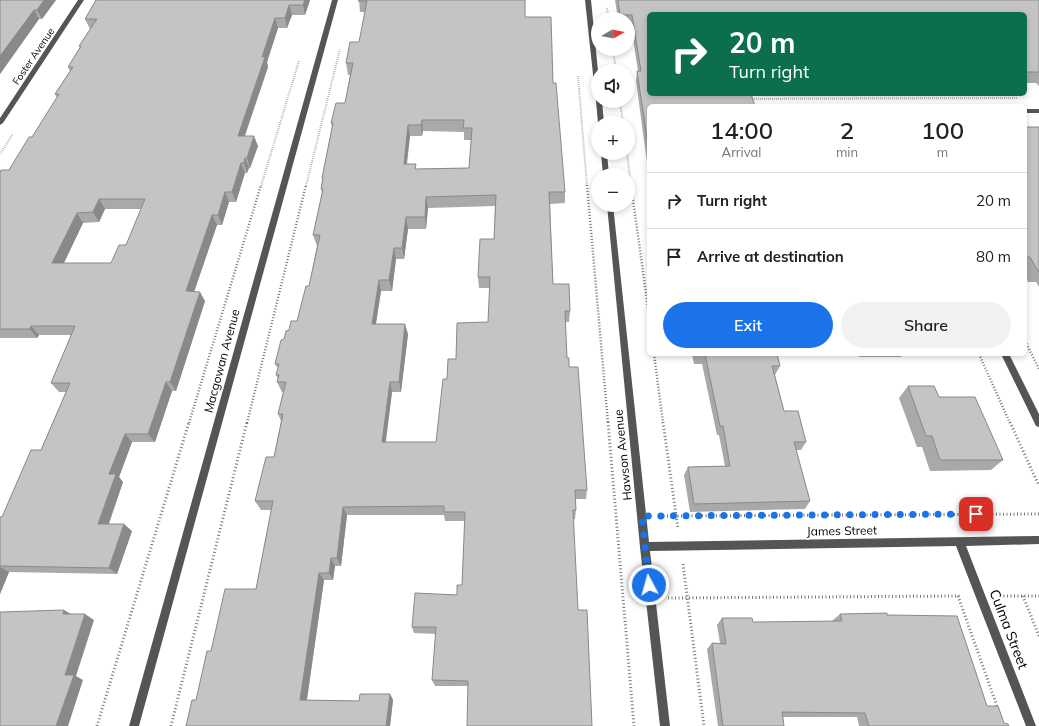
<!DOCTYPE html>
<meta charset="utf-8">
<style>
:root{--surface:#fff;--page:#f2f2f2;--text:#202124;--muted:#757577;--line:#e0e0e0;--accent:#1a73e8}
body{margin:0;font-family:Mulish,sans-serif;background:var(--page);color:var(--text);height:100vh;display:flex;flex-direction:column;font-size:15px;white-space:nowrap}
*{box-sizing:border-box;margin:0}
p{font-size:13px;color:var(--muted)}
.icon{flex:none;width:22px;height:22px;fill:none;stroke:currentColor;stroke-width:2;stroke-linecap:round;stroke-linejoin:round}
.map{position:relative;flex:1;overflow:hidden}
.details{position:absolute;left:647px;top:104px;width:380px;height:252px;display:flex;flex-direction:column;background:var(--surface);border-radius:6px;box-shadow:0 2px 6px #0003}
.details>*{flex:none}
.top-card{position:absolute;left:647px;top:12px;width:380px;height:84px;border-radius:6px;box-shadow:0 2px 6px #0003;background:#0b6e4f;color:#fff;overflow:hidden}
.needle{width:26px;rotate:81deg}
.buttons{position:absolute;left:591px;top:12px;display:grid;gap:8px}
.buttons a{display:grid;place-items:center;width:44px;height:44px;border-radius:50%;background:var(--surface);box-shadow:0 2px 6px #0003;font-size:20px}
.pin{position:absolute;display:grid;place-items:center;width:34px;height:34px;color:#fff;margin:-17px;border-radius:8px;box-shadow:0 2px 6px #0006}
.me{position:absolute;width:44px;margin:-22px;rotate:354deg;stroke-linejoin:round;filter:drop-shadow(0 0 3px #0008)}
.turn{display:flex;align-items:center;gap:14px;height:84px;padding:0 16px;font-size:18px}
.turn .icon{width:52px;height:52px;stroke-width:2.5}
.turn b{display:block;font-size:28px;line-height:34px}
.eta{display:flex;justify-content:space-evenly;align-items:center;height:68px;text-align:center}
.eta b{font-size:24px;font-weight:600;line-height:28px}
.primary-button{display:flex;gap:8px;margin-top:auto;padding:8px 16px}
.primary-button a{flex:1;height:46px;border-radius:24px;background:var(--accent);color:#fff;font-size:16px;font-weight:600;line-height:46px;text-align:center}
.primary-button a+a{background:var(--page);color:var(--text)}
ul{padding:0;list-style:none}
li{display:flex;align-items:center;gap:12px;height:56px;padding:0 16px;border-top:1px solid var(--line)}
li div{flex:1}
li b{display:block;font-size:15px}
li em{font-style:normal}
.map>svg:first-child{display:block}
</style>
<div class="map">
<svg width="1039" height="726" viewBox="0 0 1039 726">
<rect width="100%" height="100%" fill="#fff"/>
<g fill="none" stroke-linecap="round" stroke-linejoin="round">
<path stroke="#777" stroke-width="2" stroke-dasharray="0.5 1.5" stroke-linecap="butt" d="M607 8 609 19
M613 49 616 71
M578 76 587 186
M750 99 1017 98
M620 101 623 123
M627 153 631 186
M0 154 13 134
M261 186 299 61
M306 186 340 49"/>
<path stroke="#777" stroke-width="2.5" stroke-dasharray="1 2" stroke-linecap="butt" d="M587 185 608 423
M631 185 649 315
M1025 341 1039 369
M654 354 663 423
M979 354 1010 423
M189 423 261 185
M247 423 306 185"/>
<path stroke="#777" stroke-width="3" stroke-dasharray="1 2.5" stroke-linecap="butt" d="M608 422 634 726
M663 422 678 529
M1010 422 1039 486
M660 516 1039 514
M683 564 704 726
M958 596 998 709
M1000 596H1039
M1023 596 1039 636
M668 598 961 596
M97 726 189 422
M171 726 247 422"/>
<path fill="#555" fill-rule="evenodd" d="M78 0H84L3 123 0 125V118Z
M332 0H338L139 726H129Z
M585 0H591L598 71V95L595 93Z
M598 99V101H602L604 123H598L596 101Z
M1025 109H1039V113H1025Z
M601 153H607L609 175H603Z
M607 205H613L649 542 1039 536V544L966 546 1036 726H1026L956 546 650 551 670 726H660L640 547Z
M1001 354H1009L1039 414V427L1036 426Z"/>
</g>
<path fill="#a9a9a9" fill-rule="evenodd" d="M0 0H56L42 19H39L0 74Z
M96 0H310L305 15H292L287 28H278L267 62 268 67 245 136 258 146 250 168H249L247 173H245L236 202H229L222 225H217L194 291 205 301 176 391H172L155 442H132L119 477 123 482 109 524 132 531 117 574 9 572 0 594V517H2L41 450 66 392H59L51 383 71 335H39L37 338H0V173L9 170 32 137 57 98 55 94 70 71 68 67 80 47 79 46 90 29 85 19ZM105 209H141L126 245 111 263H64L83 223 99 222Z
M359 0 525 17 553 83 565 192V203L550 204 553 284 570 311 569 322H565L567 358 569 367 587 490 586 499H576V510L575 519H573L468 686H435L432 680 436 634 414 633 412 627 457 595 462 585 465 521H445L444 515H347L341 566H335L333 580H324L307 700 359 701 390 694 393 700 390 726 196 700 211 651 256 589 271 510H261L255 501 274 457 281 421 278 414 283 392H282L277 382 278 379 276 375 278 368 275 364 284 339 289 330 297 321 309 286 317 246 313 235 322 193 321 189 322 181V178L332 127 331 123 345 103 350 75H348L346 63 359 42 365 12H360ZM423 131 464 132V140H471L469 168 416 169 407 164 410 136H422ZM495 206 494 239 478 277 479 288H490L488 322 456 359 447 379 436 442H386L392 392H401L408 334 376 324 381 291H392L396 259H404L408 229H426L428 208Z
M615 0H1039V86L1036 83H1025V14H649V162H647L636 81 637 71H638L631 26 628 25V19H618Z
M1025 127H1039V287L1036 282H1028L1025 276Z
M692 354H777L780 366 775 375 784 411 806 442 801 450H796L810 501 805 509 690 512 684 475 688 467 725 466 719 435H717L702 364H694Z
M859 354H903L901 357H859Z
M908 386 939 397 1003 460 991 470 930 471 922 447H917L899 398Z
M840 614 887 615 987 706 1004 723 1009 726H859L857 717H783L784 726H718L707 649 712 643H720L717 625 722 618 753 622H833L832 621Z"/>
<path fill="#898989" d="M44 0H56L42 19 37 10Z
M305 0H310L305 15 303 5Z
M289 5 292 15 287 28 285 18Z
M34 10 39 19 0 74V56Z
M275 18 278 28 267 62 268 67 241 146 238 136 262 57Z
M422 120 423 131 422 136 421 125Z
M408 125 410 136 405 176 404 164Z
M254 136 258 146 250 168 247 158Z
M245 158 249 168 247 173 244 163Z
M241 163 245 173 236 202 232 192Z
M225 192 229 202 222 225 218 215Z
M426 197 428 208 426 229 425 217Z
M99 199 105 209 99 222 93 212Z
M77 213 83 223 59 273 52 263Z
M212 215 217 225 191 301 186 291Z
M406 217 408 229 404 259 402 248Z
M394 248 396 259 392 291 389 280Z
M379 280 381 291 374 335 372 324Z
M200 292 205 301 176 391 170 382Z
M405 324 408 334 401 392 399 382Z
M31 326 39 335 37 338 30 329Z
M166 382 172 391 155 442 148 434Z
M390 382 392 392 384 452 382 442Z
M125 434 132 442 119 477 123 482 106 531 98 524 109 474Z
M343 507 347 515 341 566 337 558Z
M124 524 132 531 117 574 109 568Z
M331 558 335 566 333 580 329 573Z
M0 567 9 572 0 594Z
M319 573 324 580 306 705 300 700Z
M64 610 74 616 63 614Z
M85 614 94 620 76 676 83 680 68 726H56L65 675Z
M390 694 393 700 390 726H386Z"/>
<path fill="#c4c4c4" stroke="#898989" fill-rule="evenodd" d="M0 0H44L37 10H34L0 56Z
M96 0H305L303 5H289L285 18H275L262 57H265L238 136H254L247 158H245L244 163H241L232 192H225L218 215H212L186 291 200 292 170 382H166L148 434H125L109 474H116L98 524H124L109 568 0 566V517H2L31 450H41L70 383H51L75 326H31L30 329H0V173L1 170H9L29 137H32L59 94H55L73 67H68L81 46H79L97 19H85ZM99 199H145L126 245H119L111 263H52L77 213 93 212Z
M359 0H525V17H551L553 83H556L565 192H549L553 284H569L570 311H565L567 358H569V367H578L587 490H575L576 510H573L578 610H587L592 726H467L468 681 432 680 436 627H412L415 593 457 595V585H462L465 512H444V506L343 507 337 558H331L329 573H319L300 700 359 701 360 694H390L386 726H186L192 700H196L207 651H211L225 589H256L273 501H255L266 457H274L283 414H278L286 382H277L279 375H276L279 364H275L281 340 284 339 286 331 289 330 291 321H297L306 286H309L320 235H313L323 189H321L323 178H322L333 123H331L336 103H345L353 63H346L350 42H359L367 1H358ZM422 120H464L463 128H472L469 168 415 169 416 164H404L408 125H421ZM496 195 494 239H480L478 277H490L488 322 457 323 456 359H448L447 379H443L436 442H382L390 382H399L405 324H372L379 280H389L394 248H402L406 217H425L426 197Z
M618 0H1039V72H1025V14H649V94H751L755 106H649V152L637 71H641L632 15H620Z
M1025 127H1039V271H1038L1030 257H1025Z
M697 354H777L780 366H772L784 411H798L806 442H794L810 501 694 504 688 467 730 466 723 426H720L705 354Z
M908 386H934L939 397H975L1003 460H940L932 436H926Z
M64 610 63 614H85L65 675H74L56 726H0V612Z
M887 613V615L957 616 987 706H998L1004 723 1008 724 1009 726H869L865 713 782 712 784 726H723L712 643 726 644 722 618H752L753 622 842 621 840 614Z"/>
<g fill="none" stroke-linecap="round" stroke-linejoin="round">
<path stroke="#1a73e8" stroke-width="7" stroke-dasharray="0 12.6" d="M649 585 642 516 976 514"/>
</g>
<g text-anchor="middle" stroke-width="3.5" stroke-linejoin="round" paint-order="stroke">
<g font-size="10" fill="#000" stroke="#fff">
<text transform="translate(33 56) rotate(-56)" y="4">Foster Avenue</text>
</g>
<g font-size="12" fill="#000" stroke="#fff">
<text transform="translate(222 361) rotate(-75)" y="4">Macgowan Avenue</text>
<text transform="translate(623 455) rotate(-96)" y="4">Hawson Avenue</text>
<text transform="translate(842 531) rotate(-1)" y="4">James Street</text>
</g>
<g font-size="14" fill="#000" stroke="#fff">
<text transform="translate(1009 629) rotate(69)" y="5">Culma Street</text>
</g>
</g>
</svg>
<div class="buttons">
<a><svg class="needle" viewBox="-14 -14 28 28"><path d="M0-13l5 13h-10z" fill="#e53935"/><path d="M0 13l5-13h-10z" fill="#757577"/></svg></a>
<a><svg class="icon" aria-label="sound" viewBox="0 0 24 24"><path d="M4 9h4l5-4v14l-5-4H4zM17 9q2 3 0 6"/></svg></a>
<a>+</a>
<a>−</a>
</div>
<div class="pin" style="left:976px;top:514px;background:#d93025"><svg class="icon" aria-label="arrive" viewBox="0 0 24 24"><path d="M6 21V4h12l-3 4 3 4H6"/></svg></div>
<svg class="me" style="left:649px;top:585px" viewBox="-20 -20 40 40"><circle r="17" fill="#1a73e8" stroke="#fff" stroke-width="3"/><path d="M0-11L8 9 0 5-8 9z" fill="#fff"/></svg>
<div class="top-card">
<div class="turn"><svg class="icon" aria-label="right" viewBox="0 0 24 24"><path d="M7 20v-9h11M14 6l5 5-5 5"/></svg><div><b>20 m</b>Turn right</div></div>
</div>
<section class="details">
<div class="eta">
<div><b>14:00</b><p>Arrival</p></div>
<div><b>2</b><p>min</p></div>
<div><b>100</b><p>m</p></div>
</div>
<ul>
<li><svg class="icon" aria-label="right" viewBox="0 0 24 24"><path d="M7 20v-9h11M14 6l5 5-5 5"/></svg><div><b>Turn right</b></div><em>20 m</em></li>
<li><svg class="icon" aria-label="arrive" viewBox="0 0 24 24"><path d="M6 21V4h12l-3 4 3 4H6"/></svg><div><b>Arrive at destination</b></div><em>80 m</em></li>
</ul>
<div class="primary-button"><a>Exit</a><a>Share</a></div>
</section>
</div>
